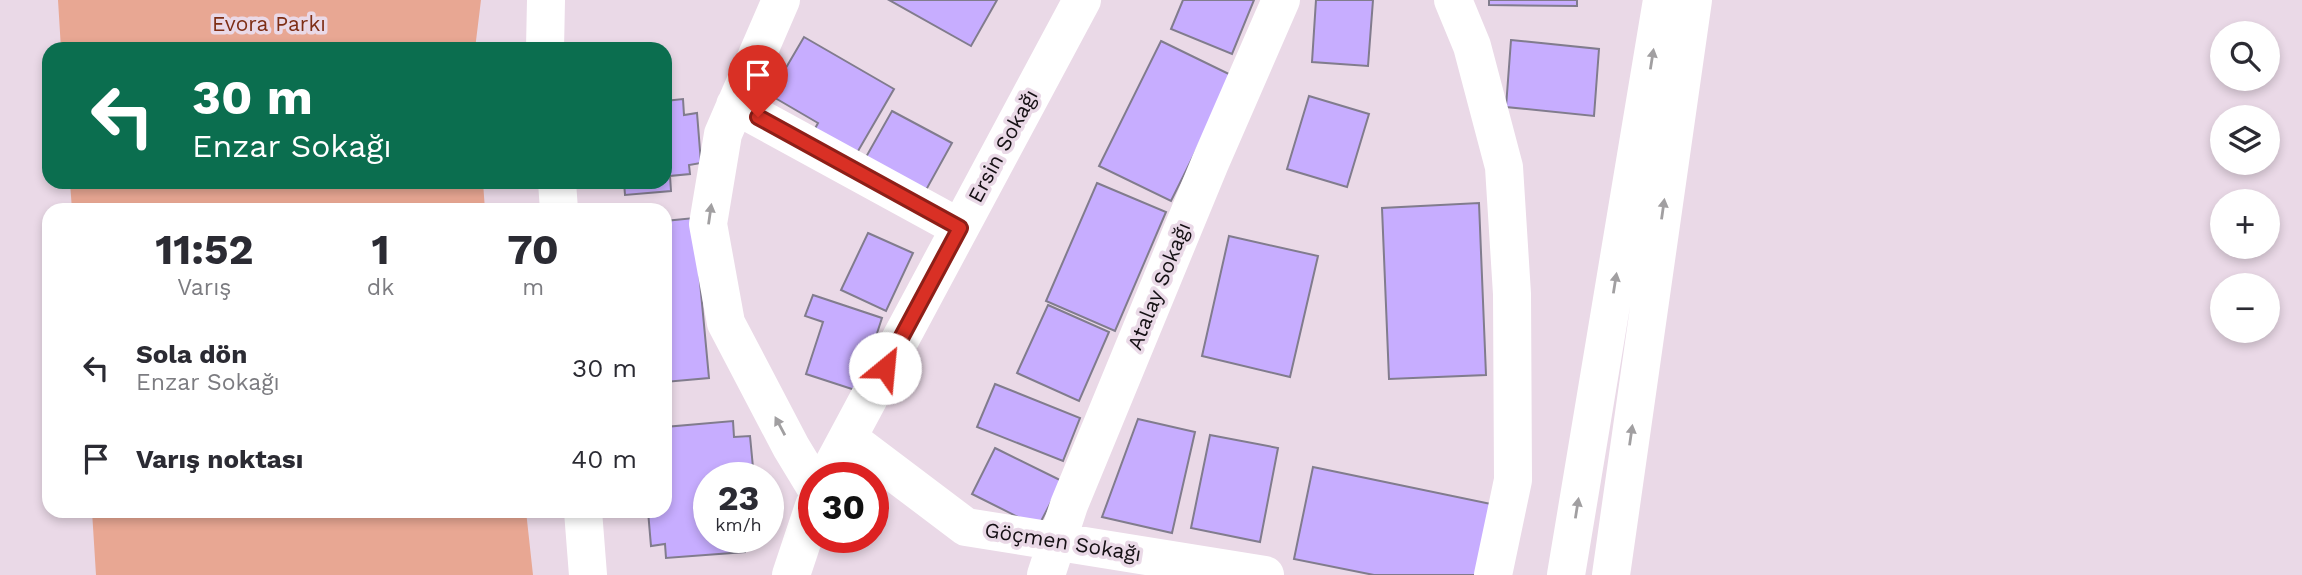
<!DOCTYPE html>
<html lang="tr">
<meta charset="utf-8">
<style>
:root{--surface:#fff;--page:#f2f2f3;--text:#2b2b33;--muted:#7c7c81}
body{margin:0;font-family:"Work Sans",sans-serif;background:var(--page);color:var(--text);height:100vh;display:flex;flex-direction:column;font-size:26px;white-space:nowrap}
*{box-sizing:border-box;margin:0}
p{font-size:23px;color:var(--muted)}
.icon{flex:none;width:38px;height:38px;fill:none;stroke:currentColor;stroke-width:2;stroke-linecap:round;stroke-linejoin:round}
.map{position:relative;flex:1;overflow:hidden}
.drawer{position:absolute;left:42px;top:203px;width:630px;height:315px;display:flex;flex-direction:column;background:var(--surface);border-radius:21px;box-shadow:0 4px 10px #0003}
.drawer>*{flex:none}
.top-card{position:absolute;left:42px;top:42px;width:630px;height:147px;border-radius:21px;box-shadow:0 4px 10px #0003;background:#0b6e4f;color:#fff;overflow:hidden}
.fabs{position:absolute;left:2210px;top:21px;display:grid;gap:14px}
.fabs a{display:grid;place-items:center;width:70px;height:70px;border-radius:50%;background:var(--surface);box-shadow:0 4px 10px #0003;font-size:35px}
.speed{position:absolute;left:693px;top:462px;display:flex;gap:14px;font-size:35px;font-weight:700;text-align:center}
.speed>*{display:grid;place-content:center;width:91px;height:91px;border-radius:50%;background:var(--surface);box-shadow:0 4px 10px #0003;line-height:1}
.speed small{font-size:18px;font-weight:400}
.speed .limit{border:10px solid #d22;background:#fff;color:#111}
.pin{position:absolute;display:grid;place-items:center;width:60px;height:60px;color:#fff;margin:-72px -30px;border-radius:50% 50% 50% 0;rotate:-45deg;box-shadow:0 0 7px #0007}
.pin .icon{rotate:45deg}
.me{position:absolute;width:77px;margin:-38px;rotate:28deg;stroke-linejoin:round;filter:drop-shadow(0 0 5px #0008)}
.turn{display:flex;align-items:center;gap:24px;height:147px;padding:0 35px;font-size:32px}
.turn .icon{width:91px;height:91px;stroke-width:2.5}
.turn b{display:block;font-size:49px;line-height:60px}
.eta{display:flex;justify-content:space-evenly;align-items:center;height:119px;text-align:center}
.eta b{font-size:42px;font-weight:700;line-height:49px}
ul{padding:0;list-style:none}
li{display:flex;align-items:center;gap:21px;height:91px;padding:0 35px}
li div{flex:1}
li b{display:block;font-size:26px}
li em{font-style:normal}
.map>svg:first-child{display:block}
</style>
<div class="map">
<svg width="2302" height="575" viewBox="0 0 2302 575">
<rect width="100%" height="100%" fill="#ead9e7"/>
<path fill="#e8a793" d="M58 0H481L475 49H61Z
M70 182H483L485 210H72Z
M92 511H526L533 575H96Z"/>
<path fill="#c7adff" stroke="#817c8d" stroke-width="2" d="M889 0H997L971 46Z
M1183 0H1254L1232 54 1171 29Z
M1316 0H1373L1368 66 1312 62Z
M1489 0H1577V6L1489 5Z
M804 37 894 89 854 158 812 134 818 123 770 95Z
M1511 40 1599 49 1594 116 1506 107Z
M1161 41 1233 76 1171 201 1099 166Z
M1309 96 1369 114 1347 187 1287 169Z
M683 99 684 115 697 113 701 163 689 165 690 174 670 176 671 191 625 195 624 182H665V101Z
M892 111 952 143 926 190 866 157Z
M1097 183 1166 212 1115 331 1046 301Z
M1479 203 1486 375 1389 379 1382 208Z
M694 218 709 378 665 382V221Z
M868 233 913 253 886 311 841 290Z
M1229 236 1318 256 1290 377 1202 356Z
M813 295 882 318 858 391 806 374 823 322 805 316Z
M1048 305 1109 332 1079 401 1017 373Z
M995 384 1080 418 1063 461 977 427Z
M1138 419 1195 432 1172 533 1102 517Z
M733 421 734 437 750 436 754 478H709V537H744L745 552 666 558 665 544 651 546 648 511H665V427Z
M1210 435 1278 448 1260 542 1191 528Z
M995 448 1062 481 1038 527 972 494Z
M1313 467 1491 504 1477 575H1374L1294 559Z"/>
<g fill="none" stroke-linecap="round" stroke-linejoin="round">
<path stroke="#fff" stroke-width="38" d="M781 0 723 134 708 224 726 323 791 447 814 485
M1453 0 1472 46 1504 167 1512 294 1513 480 1493 575
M545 49 546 0
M735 105 960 228
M557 182 559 210
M848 438 966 527 1265 575
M826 478 1082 0
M583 511 588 575
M791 575 814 506
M1046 575 1069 505 1210 163 1281 0
M1566 575 1662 0
M1611 575 1693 0"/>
</g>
<defs><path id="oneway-solid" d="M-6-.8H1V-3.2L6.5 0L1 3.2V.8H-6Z" transform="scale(1.75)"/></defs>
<g fill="#a19fa1">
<use href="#oneway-solid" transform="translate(1652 59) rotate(-81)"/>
<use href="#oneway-solid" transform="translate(1663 209) rotate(-82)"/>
<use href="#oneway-solid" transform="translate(710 214) rotate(-82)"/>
<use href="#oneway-solid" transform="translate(1615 283) rotate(-81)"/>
<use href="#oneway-solid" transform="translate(780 426) rotate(-118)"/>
<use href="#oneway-solid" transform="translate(1631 435) rotate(-82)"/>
<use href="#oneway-solid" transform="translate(1577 508) rotate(-81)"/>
</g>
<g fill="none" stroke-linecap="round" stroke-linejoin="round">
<defs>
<path id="route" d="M758 117 960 228 885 368"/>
</defs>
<use href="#route" stroke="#8d1f18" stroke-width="18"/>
<use href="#route" stroke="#d93025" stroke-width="12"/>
</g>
<g text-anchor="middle" stroke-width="7" stroke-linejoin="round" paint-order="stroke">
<g font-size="21" fill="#7e2e15" stroke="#ead9e7">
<text x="269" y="31">Evora Parkı</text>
</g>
<g font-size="21" fill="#151014" stroke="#ead9e7">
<text transform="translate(1003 146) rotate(-62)" y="7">Ersin Sokağı</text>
<text transform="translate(1159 286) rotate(-68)" y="7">Atalay Sokağı</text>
<text transform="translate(1063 542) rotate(9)" y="7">Göçmen Sokağı</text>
</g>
</g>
</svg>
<div class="fabs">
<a><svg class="icon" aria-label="search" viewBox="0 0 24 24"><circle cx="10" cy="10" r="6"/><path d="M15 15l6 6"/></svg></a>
<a><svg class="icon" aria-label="layers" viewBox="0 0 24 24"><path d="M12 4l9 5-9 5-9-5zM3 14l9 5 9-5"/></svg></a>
<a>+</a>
<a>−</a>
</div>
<div class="speed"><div>23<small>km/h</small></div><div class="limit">30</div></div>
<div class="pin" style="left:758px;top:117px;background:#d93025"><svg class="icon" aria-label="arrive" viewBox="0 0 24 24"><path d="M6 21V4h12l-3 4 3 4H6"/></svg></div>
<svg class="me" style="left:885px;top:368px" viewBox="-20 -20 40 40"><circle r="19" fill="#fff"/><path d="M0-13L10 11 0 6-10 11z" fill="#d93025"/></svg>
<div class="top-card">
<div class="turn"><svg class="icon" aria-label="left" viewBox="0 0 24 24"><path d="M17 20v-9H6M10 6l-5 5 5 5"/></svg><div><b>30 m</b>Enzar Sokağı</div></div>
</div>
<section class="drawer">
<div class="eta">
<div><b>11:52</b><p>Varış</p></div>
<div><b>1</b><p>dk</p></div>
<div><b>70</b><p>m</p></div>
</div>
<ul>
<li><svg class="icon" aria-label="left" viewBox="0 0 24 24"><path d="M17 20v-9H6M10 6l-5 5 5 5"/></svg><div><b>Sola dön</b><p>Enzar Sokağı</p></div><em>30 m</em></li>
<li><svg class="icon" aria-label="arrive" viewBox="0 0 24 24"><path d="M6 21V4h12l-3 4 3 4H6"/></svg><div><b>Varış noktası</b></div><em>40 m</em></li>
</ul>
</section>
</div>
